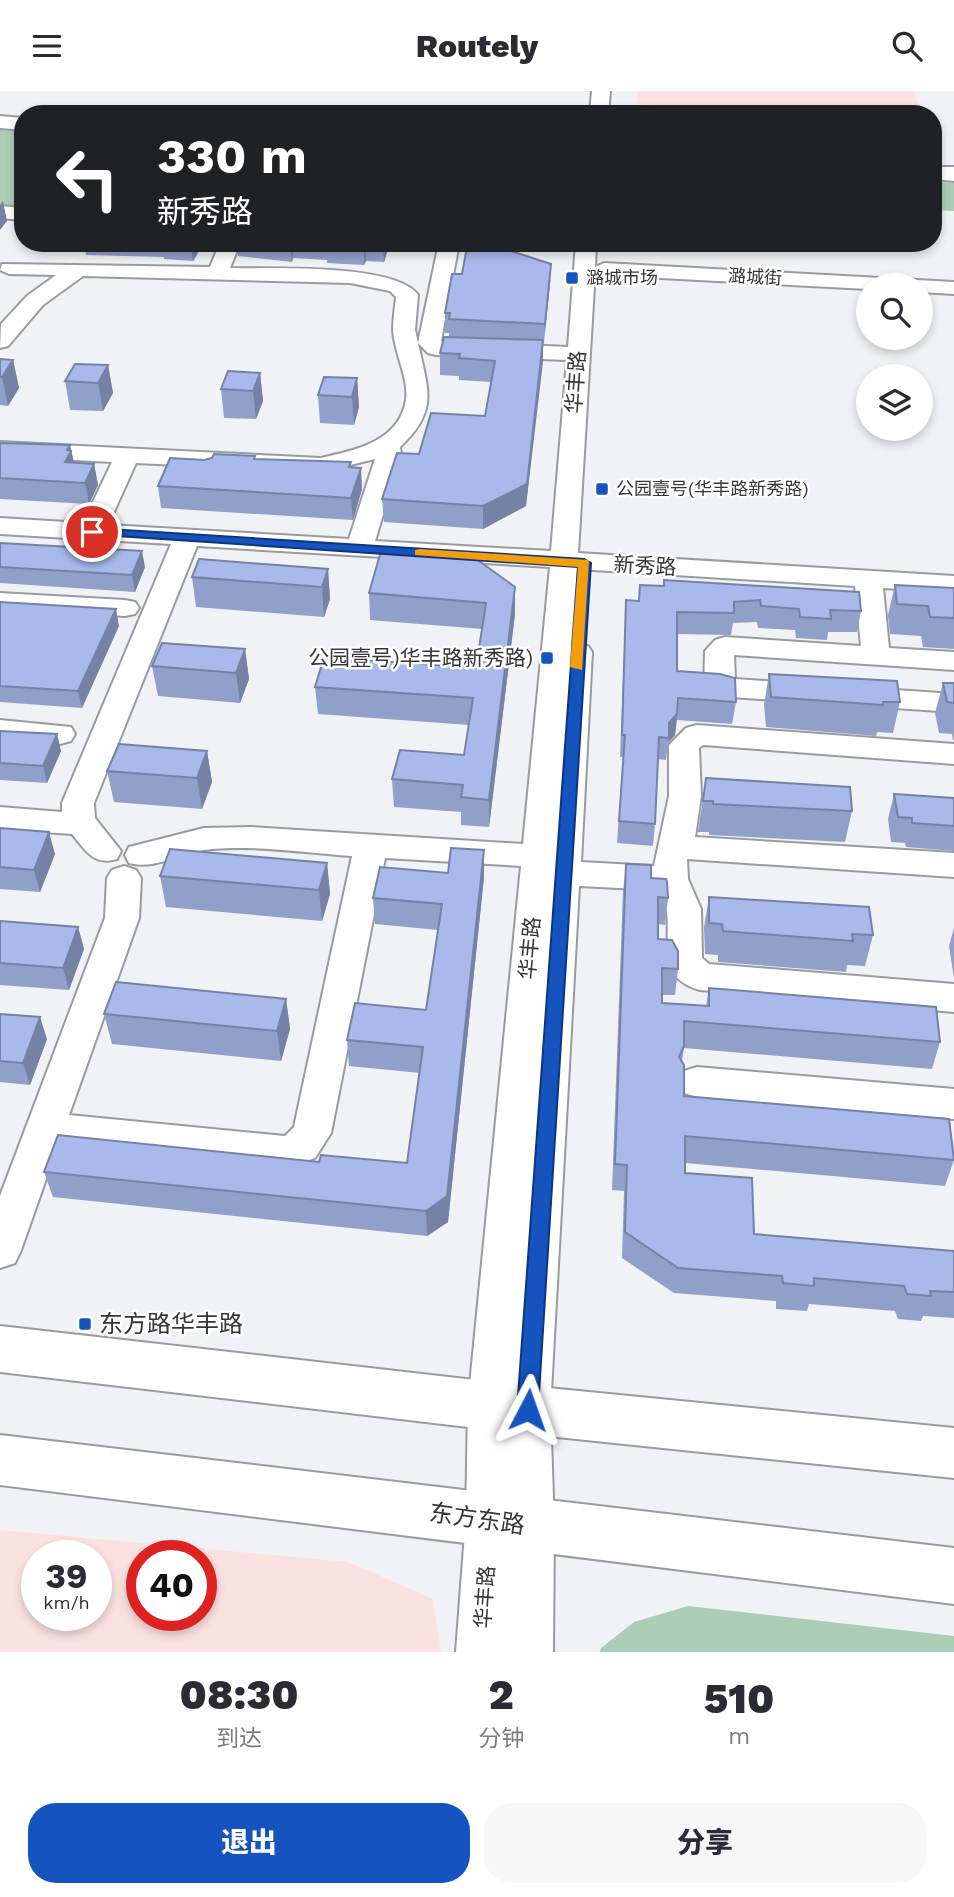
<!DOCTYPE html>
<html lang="zh">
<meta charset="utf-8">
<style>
:root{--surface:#fff;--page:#f7f7f7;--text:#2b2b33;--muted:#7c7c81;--accent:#1553be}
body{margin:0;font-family:"Work Sans","Noto Sans SC",sans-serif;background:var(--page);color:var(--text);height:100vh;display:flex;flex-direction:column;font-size:26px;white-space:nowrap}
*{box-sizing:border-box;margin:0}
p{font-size:23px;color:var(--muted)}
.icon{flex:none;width:38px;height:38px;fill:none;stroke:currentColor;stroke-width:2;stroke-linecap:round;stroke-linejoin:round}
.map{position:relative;height:1561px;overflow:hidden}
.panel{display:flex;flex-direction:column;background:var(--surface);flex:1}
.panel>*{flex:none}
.banner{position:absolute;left:14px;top:14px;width:928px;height:147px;border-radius:28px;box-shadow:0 4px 10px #0003;background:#202124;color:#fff;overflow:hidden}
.fabs{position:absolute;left:856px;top:182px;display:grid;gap:14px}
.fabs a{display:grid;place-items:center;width:77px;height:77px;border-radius:50%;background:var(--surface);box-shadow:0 4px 10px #0003;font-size:35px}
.speed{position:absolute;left:21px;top:1449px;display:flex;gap:14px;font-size:35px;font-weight:700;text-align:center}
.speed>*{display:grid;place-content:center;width:91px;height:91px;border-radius:50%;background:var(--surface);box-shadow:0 4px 10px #0003;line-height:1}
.speed small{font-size:18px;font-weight:400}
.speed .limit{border:10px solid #d22;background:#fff;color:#111}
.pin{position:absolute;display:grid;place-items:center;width:60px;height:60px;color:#fff;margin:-30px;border:4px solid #fff;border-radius:50%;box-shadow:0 2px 7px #0007}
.me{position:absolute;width:77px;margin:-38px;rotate:4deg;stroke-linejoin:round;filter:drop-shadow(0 0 5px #0008)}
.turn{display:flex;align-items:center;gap:24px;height:147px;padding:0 28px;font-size:32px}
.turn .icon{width:91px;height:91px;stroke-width:2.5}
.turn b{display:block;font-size:49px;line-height:60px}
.eta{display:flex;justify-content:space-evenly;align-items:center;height:119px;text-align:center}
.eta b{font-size:42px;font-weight:800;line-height:49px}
.primary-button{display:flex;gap:14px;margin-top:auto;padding:14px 28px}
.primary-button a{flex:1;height:80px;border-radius:28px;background:var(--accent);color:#fff;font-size:28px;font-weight:800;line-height:80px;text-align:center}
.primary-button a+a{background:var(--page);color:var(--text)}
header{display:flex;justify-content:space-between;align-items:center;height:91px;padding:0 28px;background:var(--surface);font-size:32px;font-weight:800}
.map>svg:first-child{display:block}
</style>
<header><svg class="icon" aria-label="menu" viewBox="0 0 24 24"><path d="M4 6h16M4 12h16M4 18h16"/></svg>Routely<svg class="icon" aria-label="search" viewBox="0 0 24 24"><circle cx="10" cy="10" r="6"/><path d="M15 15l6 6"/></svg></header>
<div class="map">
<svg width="954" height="1561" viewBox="0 0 954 1561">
<rect width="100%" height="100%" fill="#f1f2f5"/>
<path fill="#fce1e1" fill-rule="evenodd" d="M638 0H914L921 23 637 13Z
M0 1439 348 1471 433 1508 441 1561H0ZM37 1465H96V1524H37ZM142 1465H201V1524H142Z"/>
<path fill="#adceb6" d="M0 37 23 40V118L0 117Z
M933 91 954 92V120L933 119Z
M688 1515 954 1545V1561H600L601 1557 634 1531Z"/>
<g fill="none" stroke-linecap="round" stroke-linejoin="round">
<defs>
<path id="minor" d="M592 0H610L608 23H590Z
M0 115 23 117V129L0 127Z
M220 152H240L230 177C270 178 395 172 418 204L415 239 418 252 439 152H459L441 250 568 256 576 152H596L595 176 604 172 954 191V203L920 201V194H868V198L604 184 595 179 578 462 954 485V501L883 497 889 557 954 561V579L734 564 735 588 954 603V621L731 606C699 598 705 589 705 560L715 549 725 546 861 555 855 495 577 478 571 554 588 555 592 561 581 771 654 775 669 705V654L686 637 697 634 954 653V673L703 654 699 657 701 705 695 746 954 762V786L687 768 688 788 701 818 702 867 709 873 954 893V921L700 899C656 886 671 855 667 820 666 813 662 806 659 799L579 795 550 1319 554 1435 553 1561H456L466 1429 468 1314 521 775 385 767 331 1042 315 1067 285 1077 58 1054 21 1159 15 1172 0 1177V1105L105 827 107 787 112 779 124 775 136 779 141 787 139 827 69 1024 285 1045 294 1036 352 765C304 762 252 753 204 759 179 763 154 779 129 772L125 764 129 756 204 737 251 736 523 753 550 476 197 455 94 712 95 727 121 760 117 768C94 775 86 760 72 743L0 738V716L62 721V712L171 453 0 443V427L83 432 112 371 0 365V351L321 367C355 359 399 351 406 309 409 287 394 261 393 239 393 228 395 216 396 206L390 200 350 192 83 185 43 214 8 255 0 257 1 233 27 205 56 184 9 183 0 179 2 173 210 176ZM418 252 428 262 436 264 567 269 551 460 375 450 401 364 400 356C439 319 428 300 418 252ZM375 368 349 448 108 434 136 372 321 381Z
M0 502 125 509 135 511 139 517 135 523 125 525 0 518Z
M0 629 71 636 75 643 71 650 60 653 0 649Z
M697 976 954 998V1028L697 1006 684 1002 678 991 684 980Z"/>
<path id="major" d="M0 25 23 27V39L0 37Z
M933 76H954V90L933 88Z
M0 1235 528 1295 954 1337V1387L528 1343 0 1281Z
M0 1344 954 1457V1513L0 1394Z"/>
</defs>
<use href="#minor" stroke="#9a9b9e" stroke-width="4"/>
<use href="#major" stroke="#9a9b9e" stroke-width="4"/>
<use href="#minor" fill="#fff" fill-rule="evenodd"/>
<use href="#major" fill="#fff" fill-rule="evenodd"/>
</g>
<path fill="#919fcb" d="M84 152H204L193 170 164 168V166L86 164Z
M236 152H390L384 171 366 170 364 174 327 172V169L293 167 292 171 238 165Z
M550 192 526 415 483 438 384 431 382 408 419 363 485 325 491 291 459 289V285L440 284V262L449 246V242H445V222Z
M0 268 13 269 19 297 8 315 0 314Z
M108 274 113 302 103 320 70 319 65 290Z
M260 282 263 310 256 328 224 327 221 298Z
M357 287 359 316 354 334 320 332 318 304Z
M0 352 70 354 74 372 94 373 98 394 89 413 0 408Z
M255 365V368L351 376 362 398 353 429 161 417 158 395 204 369Z
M0 452 145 476 135 501 0 492Z
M328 478 330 508 324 526 196 516 192 486Z
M895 494 954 497V558L923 556 921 545 890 543 888 524Z
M664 495 861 520 857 541H828L827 549 796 547 795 539 758 537 757 531 733 532 731 544 677 543V580L736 611 732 633 677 629 675 644 668 652 666 669 658 668 655 733 653 755 617 752 623 666H620L626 509H639Z
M515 496V523L489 736 461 734V721L394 716 392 688 464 664 469 634 318 623 315 596 476 577 482 538 370 529 369 502Z
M0 511 119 535 82 617 0 611Z
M245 558 249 588 240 612 158 605 152 575Z
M769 583 900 611 893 642 877 641 876 645 766 636 764 614Z
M943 592H954V649H953L952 643 939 642 935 622Z
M0 640 57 643 61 660 47 692 0 689Z
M207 660 212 691 202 718 114 711 107 680Z
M706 687 852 720 845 751 709 744V741H698Z
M894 703 954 707V760L906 756 905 752 891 751 888 728Z
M0 737 55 763 40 801 0 798Z
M327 772 330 803 322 830 166 816 160 785Z
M626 773 651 787 668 807 665 834 658 833V848L678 878 675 904H662V912L706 915 709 897 940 951 932 978 684 957 682 970 684 1005 954 1069 945 1095 685 1072V1082L754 1143 954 1160V1227L923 1225 921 1230 898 1228 895 1220 809 1213 807 1220 776 1218V1210L674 1202 622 1167 624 1100 612 1099 623 800Z
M484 786 448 1131 427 1145 53 1106 44 1081 319 1071 407 1072 420 982 349 975 347 949 426 919 438 839 375 833 373 807Z
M709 806 873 844 865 875 847 874 846 881 718 871V864L705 863 704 836Z
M0 830 78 836 84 858 69 899 0 894Z
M954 837V887L949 855Z
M286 908 290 938 281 970 112 953 104 923Z
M0 923 47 948 30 994 0 991Z"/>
<path fill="#7682a5" d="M3 110 7 130 0 139V114Z
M191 152H204L193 170Z
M290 152H292L293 167 292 171Z
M364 152H365L366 170 364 174Z
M383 152H390L384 171Z
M551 173 550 192 544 252 545 233Z
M543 249V271L526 415 483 438V415Z
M13 269 19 297 8 315 2 286Z
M108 274 113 302 103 320 98 292Z
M260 282 263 310 256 328 253 300Z
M357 287 359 316 354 334 352 306Z
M70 354 76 381 69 392 65 371 67 359Z
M94 373 98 394 89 413 85 392Z
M361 377 362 398 353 429 351 407Z
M142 460 145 476 135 501 132 484Z
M328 478 330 508 324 526 322 496Z
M515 496V523L489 736V709Z
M116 518 119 535 82 617 78 600Z
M245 558 249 588 240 612 236 582Z
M677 623 675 644 668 652 669 632Z
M57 643 61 660 47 692 43 675Z
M207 660 212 691 202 718 197 687Z
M49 741 55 763 40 801 34 779Z
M484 759V786L448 1131 427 1145 426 1120Z
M327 772 330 803 322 830 319 799Z
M78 836 84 858 69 899 63 877Z
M286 908 290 938 281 970 277 940Z
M40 926 47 948 30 994 23 972Z"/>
<path fill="#a9b9ec" stroke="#7682a5" stroke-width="2" d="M335 152H364L363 154Z
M467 156 505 158 551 173 545 233 449 228 450 222H445L452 183H462Z
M444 246 543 249 527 393 483 415 382 408 397 362 419 363 431 322 485 325 495 270 459 267 460 263 440 262Z
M0 268 13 269 2 286H0Z
M75 273 108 274 98 292 65 290Z
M228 280 260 282 253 300 221 298Z
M324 286 357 287 352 306 318 304Z
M0 352 70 354 67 359 71 360 65 371 94 373 85 392 0 387Z
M214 363 255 365 254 368 351 371 349 376 361 377 351 407 158 395 170 367 204 369 212 367Z
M0 452 142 460 132 484 0 476Z
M381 460 475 467 515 496 489 709 461 706 463 694 392 688 400 659 464 664 473 607 315 596 324 566 476 577 486 512 369 502Z
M199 468 328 478 322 496 192 486Z
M664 489 859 501 861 520 830 519 831 528 800 526 799 518 761 515 760 509 734 511V522L677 521V580L720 583 735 587 736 611 678 607 677 623 669 632V647L659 646 655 733 619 730 625 644H622L626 509 639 510 640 494 664 495Z
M895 494 954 497V527L930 526 928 515 897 513Z
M0 511 116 518 78 600 0 595Z
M162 552 245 558 236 582 152 575Z
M769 583 897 590 900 611H883V614L771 606Z
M943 592H954V612L947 611Z
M0 640 57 643 43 675 0 672Z
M119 653 207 660 197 687 107 680Z
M706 687 850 696 852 720 713 713V710H703Z
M894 703 954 707V735L912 732V727L898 726Z
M0 737 49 741 34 779 0 776Z
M451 757 484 759 447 1105 426 1120 44 1081 58 1044 319 1071 321 1064 407 1072 423 956 347 949 355 912 426 919 442 813 373 807 380 776 448 782Z
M170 758 327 772 319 799 160 785Z
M626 773 651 774V787L666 788 667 791 668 807 658 806V848L672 849 678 860V878L662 877V912L709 915V897L936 916 940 951 684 930V955L679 966 684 974V1005L949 1028 954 1069 685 1045V1082L752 1087 754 1143 954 1160V1201L930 1200 931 1205 907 1203 904 1195 814 1187V1195L783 1192 782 1185 678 1177 625 1141 627 1074 615 1073Z
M709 806 869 816 873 844 852 843 853 850 723 840 722 833 709 832Z
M0 830 78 836 63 877 0 872Z
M116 891 286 908 277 940 104 923Z
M0 923 40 926 23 972 0 970Z"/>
<path fill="#1553be" stroke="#0e367c" stroke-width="2" d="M92 437 584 468 591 472 538 1319 535 1326 528 1329 520 1326 517 1319 578 476 87 443 86 441Z"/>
<path fill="#f59e0b" d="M420 458 589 469 582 579 570 576 578 476 415 464V459Z"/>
<g fill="#1553be" stroke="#fff" stroke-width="2.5">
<rect x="565" y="180" width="14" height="14" rx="3.5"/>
<rect x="595" y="391" width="14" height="14" rx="3.5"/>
<rect x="540" y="560" width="14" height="14" rx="3.5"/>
<rect x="78" y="1226" width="14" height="14" rx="3.5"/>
</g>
<g text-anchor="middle" stroke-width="5" stroke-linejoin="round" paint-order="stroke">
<g font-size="18" fill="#363637" stroke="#fff">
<text transform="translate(755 186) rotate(3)" y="6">潞城街</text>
</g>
<g font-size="18" fill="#363637" stroke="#fff" text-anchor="start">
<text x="586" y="193">潞城市场</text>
<text x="616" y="404">公园壹号(华丰路新秀路)</text>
</g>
<g font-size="21" fill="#363637" stroke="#fff">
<text transform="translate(576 291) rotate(-86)" y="7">华丰路</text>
<text transform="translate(645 475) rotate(3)" y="7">新秀路</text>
<text transform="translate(530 857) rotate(-85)" y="7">华丰路</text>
<text transform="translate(485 1506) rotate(-86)" y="7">华丰路</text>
</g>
<g font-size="21" fill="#363637" stroke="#fff" text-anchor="end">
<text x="533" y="574">公园壹号)华丰路新秀路)</text>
</g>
<g font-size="24" fill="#363637" stroke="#fff" text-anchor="start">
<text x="99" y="1241">东方路华丰路</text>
</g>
<g font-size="24" fill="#363637" stroke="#fff">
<text transform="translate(477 1428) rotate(8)" y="8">东方东路</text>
</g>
</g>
</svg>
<div class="fabs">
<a><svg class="icon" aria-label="search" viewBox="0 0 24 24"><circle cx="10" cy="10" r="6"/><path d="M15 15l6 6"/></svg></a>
<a><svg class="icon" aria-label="layers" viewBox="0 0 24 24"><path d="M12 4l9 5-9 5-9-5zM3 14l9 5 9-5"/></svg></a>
</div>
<div class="speed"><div>39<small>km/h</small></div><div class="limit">40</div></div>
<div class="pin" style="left:92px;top:441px;background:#d93025"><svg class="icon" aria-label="arrive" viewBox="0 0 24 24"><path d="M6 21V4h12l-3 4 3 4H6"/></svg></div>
<svg class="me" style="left:528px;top:1319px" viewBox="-20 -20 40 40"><path d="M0-17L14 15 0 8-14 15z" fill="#1553be" stroke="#fff" stroke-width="4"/></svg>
<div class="banner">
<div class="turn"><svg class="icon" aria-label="left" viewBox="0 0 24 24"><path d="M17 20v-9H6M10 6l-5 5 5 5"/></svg><div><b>330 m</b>新秀路</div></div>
</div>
</div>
<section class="panel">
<div class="eta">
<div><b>08:30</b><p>到达</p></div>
<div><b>2</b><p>分钟</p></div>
<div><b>510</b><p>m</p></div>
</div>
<div class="primary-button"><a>退出</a><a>分享</a></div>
</section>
